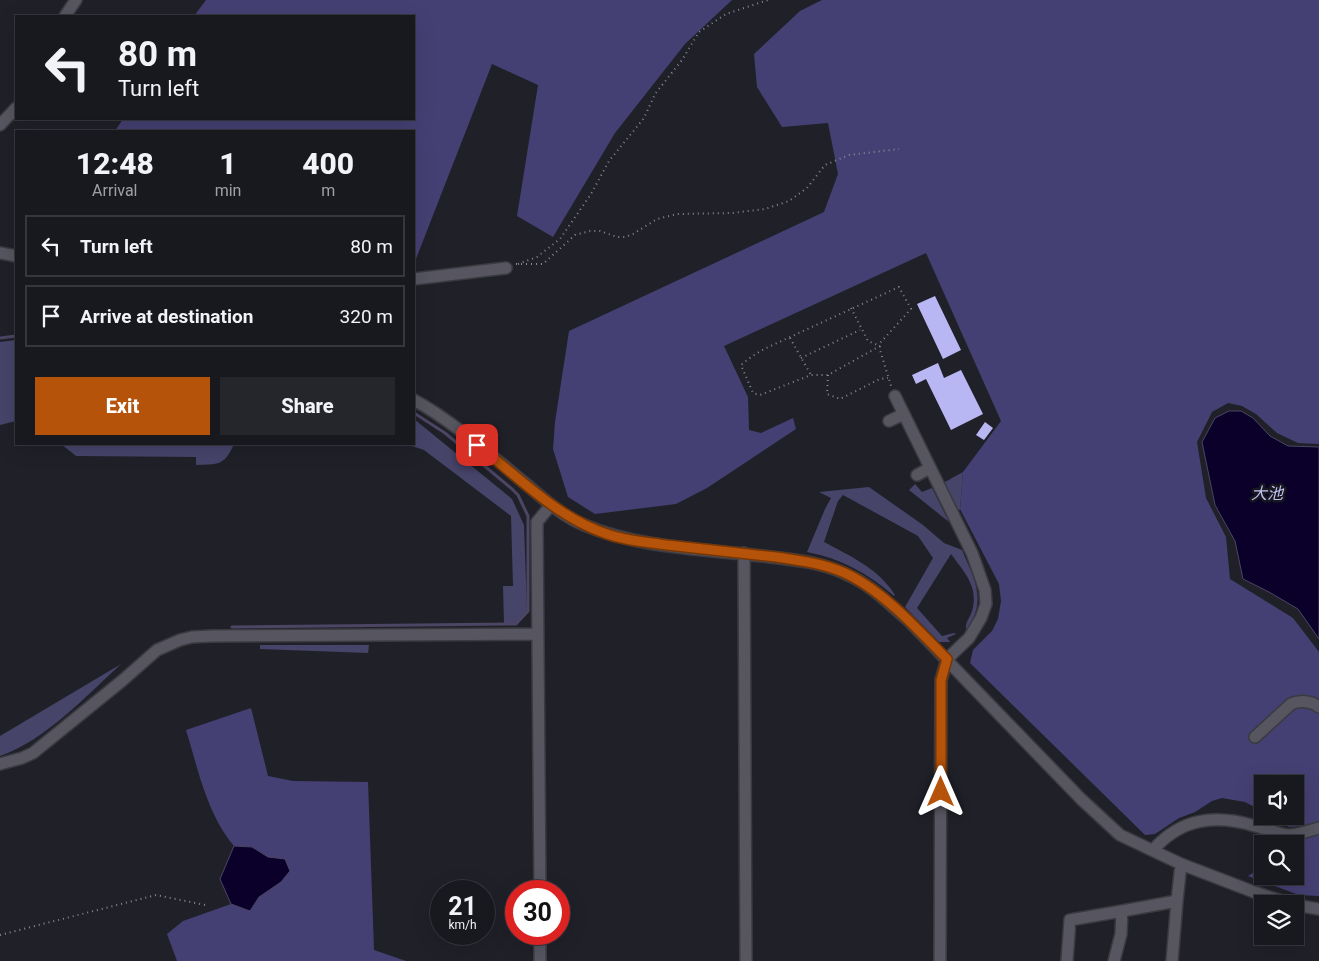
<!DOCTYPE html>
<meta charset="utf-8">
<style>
:root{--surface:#18181f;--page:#25252c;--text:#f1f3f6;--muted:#9fa0a4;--line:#36373d;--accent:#b45309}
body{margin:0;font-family:Roboto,"Noto Sans JP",sans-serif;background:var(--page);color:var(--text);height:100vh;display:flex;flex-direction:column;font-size:19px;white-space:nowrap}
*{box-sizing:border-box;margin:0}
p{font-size:16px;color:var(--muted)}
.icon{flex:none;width:28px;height:28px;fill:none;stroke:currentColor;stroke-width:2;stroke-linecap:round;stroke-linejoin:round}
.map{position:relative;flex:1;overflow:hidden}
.sheet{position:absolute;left:15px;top:130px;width:400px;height:315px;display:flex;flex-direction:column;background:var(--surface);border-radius:0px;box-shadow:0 5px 20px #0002,0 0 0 1px var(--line)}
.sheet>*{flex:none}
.hud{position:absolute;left:15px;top:15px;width:400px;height:105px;border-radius:0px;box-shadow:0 5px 20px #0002,0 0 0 1px var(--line);background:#18181f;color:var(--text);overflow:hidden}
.buttons{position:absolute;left:1254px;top:775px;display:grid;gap:10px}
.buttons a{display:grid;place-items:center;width:50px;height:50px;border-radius:0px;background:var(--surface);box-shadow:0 5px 20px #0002,0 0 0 1px var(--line);font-size:25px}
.speed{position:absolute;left:430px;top:880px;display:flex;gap:10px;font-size:25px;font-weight:700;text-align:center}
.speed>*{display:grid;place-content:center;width:65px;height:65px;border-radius:50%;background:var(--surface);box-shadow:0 5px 20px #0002,0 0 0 1px var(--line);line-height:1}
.speed small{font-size:12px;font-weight:400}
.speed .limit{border:8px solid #d22;background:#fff;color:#111}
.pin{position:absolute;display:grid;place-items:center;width:42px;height:42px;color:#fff;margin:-21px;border-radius:10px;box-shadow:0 2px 8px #0006}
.me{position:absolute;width:55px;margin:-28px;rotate:0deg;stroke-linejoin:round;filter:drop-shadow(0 0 4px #0008)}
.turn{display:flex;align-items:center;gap:18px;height:105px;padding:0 20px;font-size:22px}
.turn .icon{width:65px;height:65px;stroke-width:2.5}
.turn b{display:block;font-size:35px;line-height:42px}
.eta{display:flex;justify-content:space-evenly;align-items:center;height:85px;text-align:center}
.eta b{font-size:30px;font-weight:800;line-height:35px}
.cta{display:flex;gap:10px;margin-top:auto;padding:10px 20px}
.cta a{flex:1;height:58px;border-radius:0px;background:var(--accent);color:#fff;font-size:20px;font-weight:800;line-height:58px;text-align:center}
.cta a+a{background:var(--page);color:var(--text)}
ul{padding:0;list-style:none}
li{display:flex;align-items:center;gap:15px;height:62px;margin:0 10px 8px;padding:0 10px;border:2px solid var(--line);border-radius:0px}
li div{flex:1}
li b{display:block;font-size:19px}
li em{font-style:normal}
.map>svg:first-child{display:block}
</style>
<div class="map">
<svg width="1319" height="961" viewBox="0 0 1319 961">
<rect width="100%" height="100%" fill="#202029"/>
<path fill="#464469" d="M16 340V421L0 425V342Z
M414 419 512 499 524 525 527 610 516 623 504 624 503 586H513L511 516 424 450 406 444H414Z
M61 444H234C224 466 219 464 196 465V457L76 456Z
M963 472 960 509 957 513 943 483Z
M915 484 922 492 932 488 949 522 909 490Z
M869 487 923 525 944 543 962 550C974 578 988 601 966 630 965 622 970 618 972 611 979 587 965 573 951 554L917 608 942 636 954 633 956 634 947 638 950 642H939L905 607 933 558 918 536 843 495 838 501 824 542C850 556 878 568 895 595L894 596C869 574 840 558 807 552L825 509 831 498 819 492Z
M260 645H369L368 653 260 649Z
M121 664C86 696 46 740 0 756V736Z"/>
<path fill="#454073" d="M206 0H732L685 44 615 133 553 237 517 216 538 85 492 64 414 264V131H115L123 119H414V16H194Z
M822 0H1319V444L1298 443 1277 433 1256 414 1242 406 1228 403 1212 412 1197 442 1206 498 1226 537 1230 579 1293 618 1319 652V825L1289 827 1272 816H1295V784H1262V811L1245 802 1222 798 1212 801 1195 812 1179 818 1155 834 1145 835 970 663 973 650 992 631 998 619 1001 601 999 584 960 509 963 472 1001 421 926 253 724 346 748 397 749 430 761 433 793 418 796 429 707 488 676 504 595 514 568 497 553 449 555 422 569 331 824 212 838 174 828 123 782 127 757 87 754 54 800 11Z
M251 708 268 776 293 781 368 782 374 950 406 961H177L167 934 183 921 231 904 250 911 259 897 281 882 285 859 268 857 252 847 234 846C207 814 198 769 186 730Z
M1319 829V896L1299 895 1248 876 1262 867V876H1295V845Z"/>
<path fill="#0b002a" stroke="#4c4564" d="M1229 411H1241L1253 418 1270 436 1288 446 1319 447V639L1298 609 1269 592 1243 579 1235 541 1215 505 1202 442 1215 418Z
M234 846 252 847 268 857 285 859 290 871 281 882 259 897 250 911 231 904 220 879Z"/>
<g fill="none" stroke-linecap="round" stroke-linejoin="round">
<path stroke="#4c4564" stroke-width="3" d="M0 338 16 336
M232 627 516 624 528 611V516L518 495 512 489 445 433 414 413"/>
</g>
<path fill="#b9b7f3" d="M935 296 961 350 943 359 917 304Z
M938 363 944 378 961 370 983 414 951 430 926 379 916 384 912 375Z
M985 422 993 428 984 440 976 435Z"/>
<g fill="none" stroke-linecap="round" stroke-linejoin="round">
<defs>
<path id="minor" d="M65 16 76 0
M0 125 16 108
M0 253 16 256
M414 279 506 268
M895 396 972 553 985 590 986 604 981 618 969 638 947 659 941 680 940 961
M414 400C451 420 492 456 526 484 544 499 562 516 584 525 642 549 708 549 770 557 798 560 825 563 850 576 872 586 889 604 907 619L1081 799 1120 835 1181 864 1254 892 1291 904
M889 421 904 414
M917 475 930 468
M744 553 746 961
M1255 737 1291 704C1300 700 1312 701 1319 707
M0 764 22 758 33 753 123 680 157 650 180 640 192 637 212 636 538 634
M1153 850C1181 818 1215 814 1255 826 1264 828 1280 835 1289 835 1297 835 1311 830 1319 828
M540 891 537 522 551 505
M1295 905 1319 909
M540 934V961
M1067 961 1070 920 1122 911
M1114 961 1121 934 1122 911 1177 901 1181 864
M1172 961 1177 901"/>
</defs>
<use href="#minor" stroke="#3a3a41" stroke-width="14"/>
<path stroke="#87878f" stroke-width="2" stroke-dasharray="1 4" stroke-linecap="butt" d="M516 264H543L575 235 590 231H600L617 237H625L633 234 657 219 677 214 732 213 765 209 789 201 807 188 825 165 849 155 899 149
M518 264 537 257 560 239 591 194 609 161 644 118 655 94 682 60 699 32 726 14 768 0
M851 308 868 341 880 346
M790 338 811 375
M880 346 828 375H811L760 395 753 393 741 365 751 357 764 349 899 287 911 309 880 343V350L891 386
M801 358 860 330
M828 375 827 394 840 399 880 379 888 378
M0 935 156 895 205 905"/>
<use href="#minor" stroke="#565560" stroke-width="11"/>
</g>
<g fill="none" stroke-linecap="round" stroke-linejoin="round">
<defs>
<path id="route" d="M477 445C519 477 556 517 607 534 626 541 647 542 667 545 703 549 740 553 776 557 802 561 830 564 853 577 889 597 918 630 947 659L941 680V792"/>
</defs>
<use href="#route" stroke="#753606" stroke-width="12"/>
<use href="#route" stroke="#b45309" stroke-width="9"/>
</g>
<g text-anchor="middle" stroke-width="5" stroke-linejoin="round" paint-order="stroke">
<g font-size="16" font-style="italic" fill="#c1c0f1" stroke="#17171f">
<text x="1267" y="499">大池</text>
</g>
</g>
</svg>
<div class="buttons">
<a><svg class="icon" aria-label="sound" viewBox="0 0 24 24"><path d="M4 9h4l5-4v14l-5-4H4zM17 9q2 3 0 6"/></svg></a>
<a><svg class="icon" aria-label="search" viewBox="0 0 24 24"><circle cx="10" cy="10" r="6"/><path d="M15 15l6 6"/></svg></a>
<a><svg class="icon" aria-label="layers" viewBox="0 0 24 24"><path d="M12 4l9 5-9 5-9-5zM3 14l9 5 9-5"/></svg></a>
</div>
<div class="speed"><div>21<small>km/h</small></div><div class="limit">30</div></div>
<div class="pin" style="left:477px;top:445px;background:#d93025"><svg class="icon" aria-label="arrive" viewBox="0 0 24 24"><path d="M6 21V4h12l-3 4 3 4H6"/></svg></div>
<svg class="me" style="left:941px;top:792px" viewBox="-20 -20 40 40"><path d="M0-17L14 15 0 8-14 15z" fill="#b45309" stroke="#fff" stroke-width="4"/></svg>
<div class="hud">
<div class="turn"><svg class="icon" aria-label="left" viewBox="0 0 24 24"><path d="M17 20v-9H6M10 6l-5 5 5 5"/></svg><div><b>80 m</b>Turn left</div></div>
</div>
<section class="sheet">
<div class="eta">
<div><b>12:48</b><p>Arrival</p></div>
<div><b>1</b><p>min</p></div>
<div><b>400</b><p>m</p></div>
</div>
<ul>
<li><svg class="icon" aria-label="left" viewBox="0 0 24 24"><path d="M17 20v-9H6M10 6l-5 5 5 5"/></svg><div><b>Turn left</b></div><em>80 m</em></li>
<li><svg class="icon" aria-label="arrive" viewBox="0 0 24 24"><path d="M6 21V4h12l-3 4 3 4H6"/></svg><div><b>Arrive at destination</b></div><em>320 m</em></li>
</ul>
<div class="cta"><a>Exit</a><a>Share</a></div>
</section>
</div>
